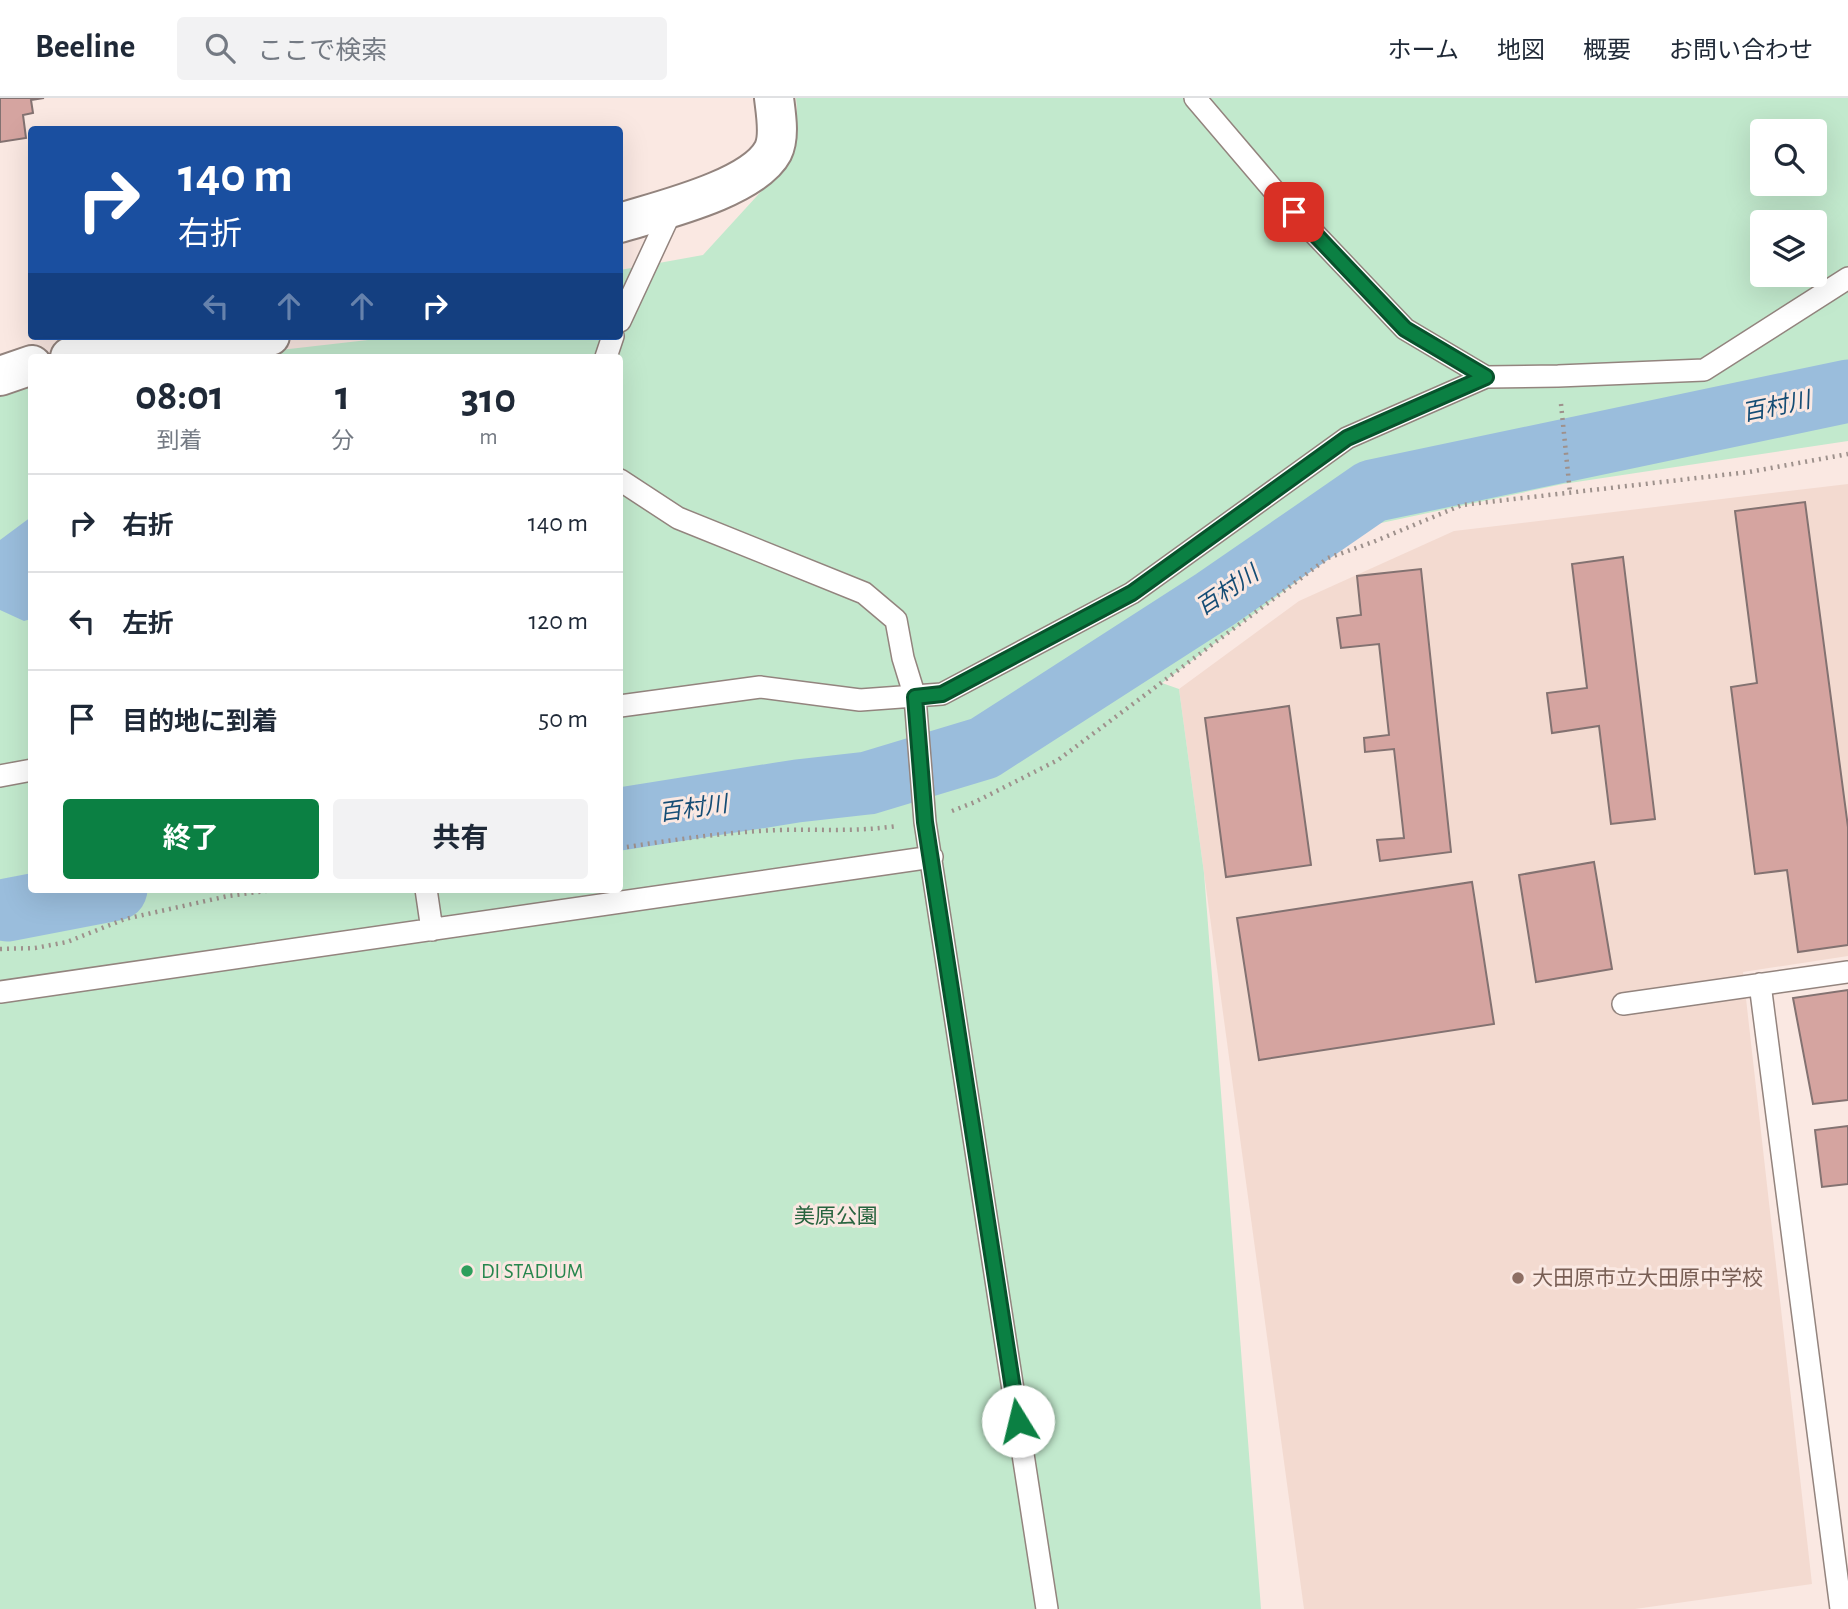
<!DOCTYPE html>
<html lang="ja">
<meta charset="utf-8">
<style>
:root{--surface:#fff;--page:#f2f2f3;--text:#1f2937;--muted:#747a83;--line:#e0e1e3;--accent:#0b8043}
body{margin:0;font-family:"Alegreya Sans","Noto Sans JP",sans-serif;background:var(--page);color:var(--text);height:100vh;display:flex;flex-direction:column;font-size:26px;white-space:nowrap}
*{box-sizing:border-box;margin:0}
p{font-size:23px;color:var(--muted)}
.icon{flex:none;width:38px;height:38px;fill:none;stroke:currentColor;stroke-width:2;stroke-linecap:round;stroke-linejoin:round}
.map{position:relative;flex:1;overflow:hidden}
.panel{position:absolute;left:28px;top:256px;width:595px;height:539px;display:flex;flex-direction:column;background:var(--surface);border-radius:7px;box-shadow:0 7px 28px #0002}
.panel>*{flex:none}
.hud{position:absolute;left:28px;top:28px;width:595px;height:214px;border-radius:7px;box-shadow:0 7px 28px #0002;background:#1a4fa0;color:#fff;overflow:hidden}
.controls{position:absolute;left:1750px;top:21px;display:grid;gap:14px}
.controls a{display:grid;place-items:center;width:77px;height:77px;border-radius:7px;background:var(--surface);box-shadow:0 7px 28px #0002;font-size:35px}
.pin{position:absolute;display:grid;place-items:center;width:60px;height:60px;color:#fff;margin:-30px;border-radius:14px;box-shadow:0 4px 10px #0006}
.me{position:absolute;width:77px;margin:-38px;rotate:351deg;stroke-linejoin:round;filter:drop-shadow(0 0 5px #0008)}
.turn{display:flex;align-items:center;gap:24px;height:147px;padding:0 35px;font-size:32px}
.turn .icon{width:91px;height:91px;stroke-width:2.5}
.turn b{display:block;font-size:49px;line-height:60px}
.lanes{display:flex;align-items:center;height:66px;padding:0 35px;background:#0003;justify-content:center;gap:35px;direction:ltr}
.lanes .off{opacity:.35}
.eta{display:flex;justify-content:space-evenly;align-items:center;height:119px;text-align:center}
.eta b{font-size:42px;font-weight:700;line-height:49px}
.action{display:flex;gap:14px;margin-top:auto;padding:14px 35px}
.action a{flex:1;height:80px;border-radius:7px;background:var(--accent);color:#fff;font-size:28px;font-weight:700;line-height:80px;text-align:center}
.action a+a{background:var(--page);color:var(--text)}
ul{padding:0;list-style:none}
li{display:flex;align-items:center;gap:21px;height:98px;padding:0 35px;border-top:2px solid var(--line)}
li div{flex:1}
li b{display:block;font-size:26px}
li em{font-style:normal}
header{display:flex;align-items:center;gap:42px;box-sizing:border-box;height:98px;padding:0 35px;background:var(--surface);border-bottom:2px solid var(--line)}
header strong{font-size:33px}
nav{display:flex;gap:38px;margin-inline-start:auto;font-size:24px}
.search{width:490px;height:63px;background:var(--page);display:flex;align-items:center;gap:18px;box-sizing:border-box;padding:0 24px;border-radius:7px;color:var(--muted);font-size:26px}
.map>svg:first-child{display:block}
</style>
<header>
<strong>Beeline</strong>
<div class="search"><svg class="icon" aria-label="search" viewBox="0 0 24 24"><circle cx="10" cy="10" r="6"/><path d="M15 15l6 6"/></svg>ここで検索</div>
<nav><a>ホーム</a><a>地図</a><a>概要</a><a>お問い合わせ</a></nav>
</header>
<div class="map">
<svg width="1848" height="1511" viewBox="0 0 1848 1511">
<rect width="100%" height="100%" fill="#fae8e2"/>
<path fill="#f3dad0" d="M1848 386V858L1743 874 1812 1486 1635 1511H1304L1179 591 1299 503 1454 433Z"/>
<path fill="#c2e9cd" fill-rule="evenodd" d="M796 0H1848V343L1563 386 1372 427 1162 585 1179 591 1204 775 1261 1511H0V296L31 285 32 791H620V259H220L403 238H620V172L703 157 776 77 789 51 797 11ZM1762 33H1815V86H1762ZM1762 124H1815V177H1762Z"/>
<path fill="#9abddc" d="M31 419V521L24 523 0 512V442Z"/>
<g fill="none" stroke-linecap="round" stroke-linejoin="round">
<path stroke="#9abddc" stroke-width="63" d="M620 721 797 693 868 685 984 650 1214 502 1372 393 1848 293
M7 812 116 791"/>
</g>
<path fill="#d5a4a0" stroke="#837271" stroke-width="2" d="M0 0H44L31 2 33 15 23 17 26 40 0 44Z
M1805 404 1848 729V847L1798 854 1787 772 1755 776 1731 589 1757 585 1735 413Z
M1623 459 1655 721 1611 726 1599 628 1552 635 1547 595 1587 590 1572 466Z
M1421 471 1451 754 1380 763 1377 742 1404 740 1394 651 1365 654 1364 640 1389 637 1379 546 1341 550 1337 520 1361 517 1357 478Z
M1289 608 1311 767 1226 779 1205 620Z
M1594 764 1612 871 1536 884 1519 777Z
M1472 784 1494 926 1259 962 1237 820Z
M1848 892V1002L1813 1006 1793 900Z
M1848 1028V1086L1822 1089 1815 1032Z"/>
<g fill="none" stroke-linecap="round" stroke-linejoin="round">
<defs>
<path id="service" d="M1195 0 1276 95 1405 231 1486 279 1558 278 1704 272 1848 180
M620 223 673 109
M606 259 613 238
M620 382 678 420 864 495 896 522 903 560 915 599 925 724 1047 1511
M620 608 760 589 860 602 942 596 1132 495 1347 340 1486 279
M0 678 32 672
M426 791 432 832
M1760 886 1841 1511
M0 894 932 759
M1623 906 1848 874"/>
<path id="tertiary" d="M620 125C658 113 753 91 773 53 780 39 776 16 774 0
M70 259 156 246 270 238
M0 278 32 267"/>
</defs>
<use href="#service" stroke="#93847e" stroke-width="24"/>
<use href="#tertiary" stroke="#93847e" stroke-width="42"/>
<path stroke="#9e918c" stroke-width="4.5" stroke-dasharray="2 5" stroke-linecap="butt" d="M1561 306 1570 395
M952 713 975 704 1058 662 1328 460 1373 444 1462 407 1749 374 1848 356
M620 750C673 742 726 734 779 732 820 731 856 734 897 728
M0 851 35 850 67 844 125 821 228 798 280 791"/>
<use href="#service" stroke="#fff" stroke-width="21"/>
<use href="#tertiary" stroke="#fff" stroke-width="38"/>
</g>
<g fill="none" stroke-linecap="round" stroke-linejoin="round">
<defs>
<path id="route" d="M1018 1323 925 724 915 599 942 596 1132 495 1347 340 1486 279 1405 231 1294 114"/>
</defs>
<use href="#route" stroke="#07532c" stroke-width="18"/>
<use href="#route" stroke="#0b8043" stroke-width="12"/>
</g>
<circle fill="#2e9e5b" stroke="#fae8e2" stroke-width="2.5" cx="467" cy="1173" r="7"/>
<circle fill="#8d6e63" stroke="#fae8e2" stroke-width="2.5" cx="1518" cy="1180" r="7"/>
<g text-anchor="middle" stroke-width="6" stroke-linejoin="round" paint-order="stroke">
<g font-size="21" fill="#28643f" stroke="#fae8e2">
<text x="836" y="1125">美原公園</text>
</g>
<g font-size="21" fill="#27864d" stroke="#fae8e2" text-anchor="start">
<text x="481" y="1180">DI STADIUM</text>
</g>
<g font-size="21" fill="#785e54" stroke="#fae8e2" text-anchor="start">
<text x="1532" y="1187">大田原市立大田原中学校</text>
</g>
<g font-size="23" font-style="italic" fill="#154d75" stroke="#fae8e2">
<text transform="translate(1776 308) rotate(-12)" y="8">百村川</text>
<text transform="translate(1227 492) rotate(-34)" y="8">百村川</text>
<text transform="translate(693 710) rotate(-8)" y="8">百村川</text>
</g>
</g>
</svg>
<div class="controls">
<a><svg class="icon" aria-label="search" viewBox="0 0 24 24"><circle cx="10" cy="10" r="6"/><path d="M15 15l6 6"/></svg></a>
<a><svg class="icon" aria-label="layers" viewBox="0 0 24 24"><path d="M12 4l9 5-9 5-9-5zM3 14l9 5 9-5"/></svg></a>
</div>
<div class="pin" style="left:1294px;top:114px;background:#d93025"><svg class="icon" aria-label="arrive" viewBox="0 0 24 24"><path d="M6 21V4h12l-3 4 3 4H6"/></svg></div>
<svg class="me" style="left:1018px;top:1323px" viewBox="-20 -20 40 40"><circle r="19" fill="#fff"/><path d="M0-13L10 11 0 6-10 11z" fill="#0b8043"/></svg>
<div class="hud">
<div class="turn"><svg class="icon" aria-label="right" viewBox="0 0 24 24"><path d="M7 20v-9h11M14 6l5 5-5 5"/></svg><div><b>140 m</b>右折</div></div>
<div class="lanes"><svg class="icon off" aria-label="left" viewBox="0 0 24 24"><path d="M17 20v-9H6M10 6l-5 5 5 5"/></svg><svg class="icon off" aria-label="ahead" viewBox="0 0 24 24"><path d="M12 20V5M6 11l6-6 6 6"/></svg><svg class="icon off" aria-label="ahead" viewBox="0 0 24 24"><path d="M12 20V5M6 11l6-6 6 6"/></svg><svg class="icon" aria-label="right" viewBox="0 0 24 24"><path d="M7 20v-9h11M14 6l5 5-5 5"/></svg></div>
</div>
<section class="panel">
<div class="eta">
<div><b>08:01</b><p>到着</p></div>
<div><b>1</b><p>分</p></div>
<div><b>310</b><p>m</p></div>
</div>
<ul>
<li><svg class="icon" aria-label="right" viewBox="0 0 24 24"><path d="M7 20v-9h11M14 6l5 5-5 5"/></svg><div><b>右折</b></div><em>140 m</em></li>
<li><svg class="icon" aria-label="left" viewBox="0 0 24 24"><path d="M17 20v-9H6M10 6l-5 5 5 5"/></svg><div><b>左折</b></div><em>120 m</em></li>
<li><svg class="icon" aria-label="arrive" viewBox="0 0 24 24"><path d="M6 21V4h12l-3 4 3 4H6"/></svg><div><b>目的地に到着</b></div><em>50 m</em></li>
</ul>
<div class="action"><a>終了</a><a>共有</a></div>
</section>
</div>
